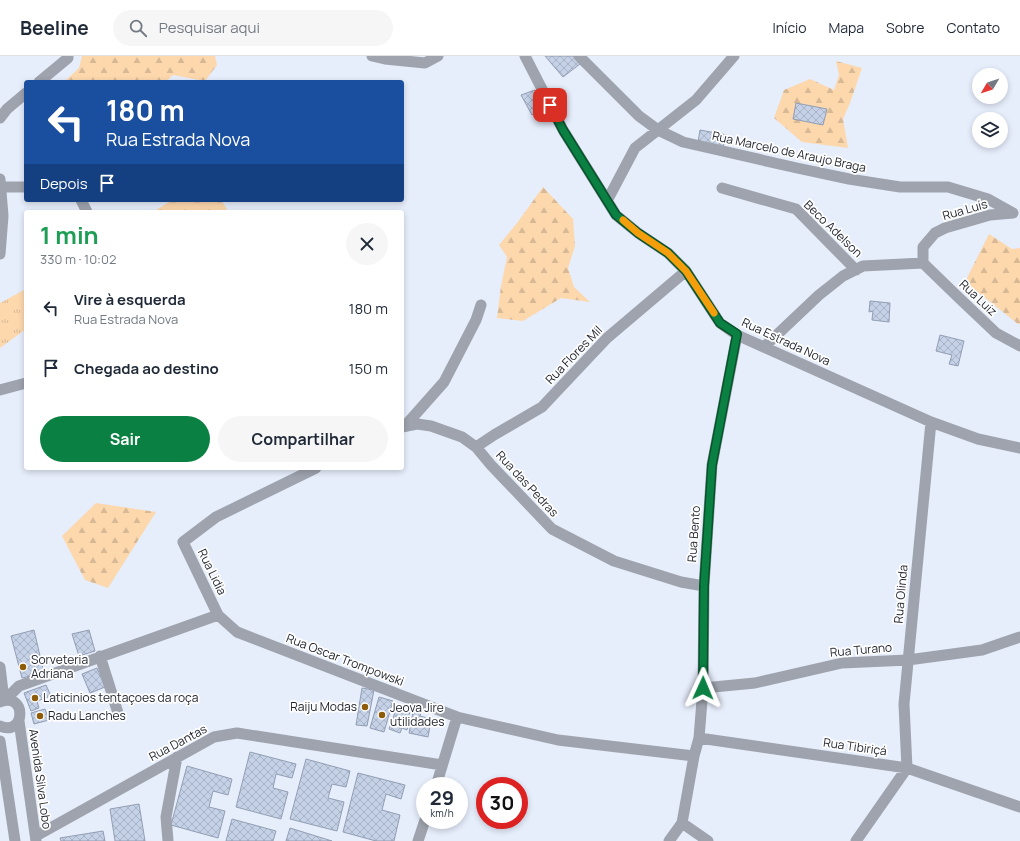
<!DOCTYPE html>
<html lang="pt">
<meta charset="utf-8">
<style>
:root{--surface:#fff;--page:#f6f6f7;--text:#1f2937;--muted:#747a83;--line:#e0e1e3;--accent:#0b8043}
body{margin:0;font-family:Manrope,sans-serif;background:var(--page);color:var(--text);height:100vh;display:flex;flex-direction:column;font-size:15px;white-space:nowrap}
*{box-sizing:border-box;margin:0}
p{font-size:13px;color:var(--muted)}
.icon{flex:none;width:22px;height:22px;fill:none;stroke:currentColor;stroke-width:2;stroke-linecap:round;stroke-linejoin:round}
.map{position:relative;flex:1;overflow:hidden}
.panel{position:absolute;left:24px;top:154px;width:380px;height:260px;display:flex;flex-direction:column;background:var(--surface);border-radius:4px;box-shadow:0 2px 6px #0003}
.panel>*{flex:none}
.banner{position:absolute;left:24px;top:24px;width:380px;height:122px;border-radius:4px;box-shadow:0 2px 6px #0003;background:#1a4fa0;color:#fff;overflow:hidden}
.needle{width:26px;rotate:231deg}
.tools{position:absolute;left:972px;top:12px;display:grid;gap:8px}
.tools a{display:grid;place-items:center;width:36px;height:36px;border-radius:50%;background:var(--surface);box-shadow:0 2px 6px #0003;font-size:20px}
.speed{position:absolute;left:416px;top:721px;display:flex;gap:8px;font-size:20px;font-weight:700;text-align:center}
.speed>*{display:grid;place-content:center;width:52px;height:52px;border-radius:50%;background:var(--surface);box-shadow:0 2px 6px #0003;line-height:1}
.speed small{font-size:10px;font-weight:400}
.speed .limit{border:6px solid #d22;background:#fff;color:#111}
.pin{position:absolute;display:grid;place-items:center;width:34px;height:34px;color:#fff;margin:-17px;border-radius:8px;box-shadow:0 2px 6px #0006}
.me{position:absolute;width:44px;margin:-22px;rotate:1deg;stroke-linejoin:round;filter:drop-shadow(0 0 3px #0008)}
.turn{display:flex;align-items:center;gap:14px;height:84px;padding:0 16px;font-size:18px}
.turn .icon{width:52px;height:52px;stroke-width:2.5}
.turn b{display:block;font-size:28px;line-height:34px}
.then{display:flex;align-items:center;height:38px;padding:0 16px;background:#0003;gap:8px;font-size:15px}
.round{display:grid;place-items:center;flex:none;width:42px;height:42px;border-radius:21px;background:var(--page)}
.headline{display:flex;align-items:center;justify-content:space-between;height:68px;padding:0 16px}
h1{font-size:24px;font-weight:700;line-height:30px;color:#1e9e55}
.action{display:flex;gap:8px;margin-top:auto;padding:8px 16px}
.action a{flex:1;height:46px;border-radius:24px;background:var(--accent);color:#fff;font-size:16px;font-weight:700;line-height:46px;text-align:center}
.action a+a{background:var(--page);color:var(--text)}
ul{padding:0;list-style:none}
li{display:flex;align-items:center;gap:12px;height:60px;padding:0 16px}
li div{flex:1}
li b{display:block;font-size:15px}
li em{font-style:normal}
header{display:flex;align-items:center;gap:24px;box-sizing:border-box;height:56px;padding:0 20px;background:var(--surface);border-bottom:1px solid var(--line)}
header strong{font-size:19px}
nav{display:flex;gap:22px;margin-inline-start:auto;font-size:14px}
.search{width:280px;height:36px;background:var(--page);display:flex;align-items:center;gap:10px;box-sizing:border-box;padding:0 14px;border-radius:22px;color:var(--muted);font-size:15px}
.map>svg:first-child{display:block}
</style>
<header>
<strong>Beeline</strong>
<div class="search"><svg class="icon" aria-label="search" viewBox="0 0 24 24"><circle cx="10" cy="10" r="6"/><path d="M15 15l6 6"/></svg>Pesquisar aqui</div>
<nav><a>Início</a><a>Mapa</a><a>Sobre</a><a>Contato</a></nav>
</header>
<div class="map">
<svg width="1020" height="785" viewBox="0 0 1020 785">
<defs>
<pattern id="forest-firs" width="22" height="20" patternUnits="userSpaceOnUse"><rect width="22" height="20" fill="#fdd8ad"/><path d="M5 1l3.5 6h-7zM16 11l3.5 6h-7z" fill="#d8b995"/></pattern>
<pattern id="park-tufts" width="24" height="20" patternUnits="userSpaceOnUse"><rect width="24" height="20" fill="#fdd8ad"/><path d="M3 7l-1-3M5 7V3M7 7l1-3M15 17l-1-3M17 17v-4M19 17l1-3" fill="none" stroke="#d8b995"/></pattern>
<pattern id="building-cross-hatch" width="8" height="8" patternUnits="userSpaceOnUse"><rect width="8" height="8" fill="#c4d1e7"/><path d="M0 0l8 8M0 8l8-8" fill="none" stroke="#a8b3c6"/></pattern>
</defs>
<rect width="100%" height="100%" fill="#e6edfb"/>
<path fill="url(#forest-firs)" d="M82 0H215L217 9 205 25 173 19 165 26H64L79 12Z
M836 5 862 12 850 47 843 63 848 92 802 86 774 62 784 34 810 23 834 34 839 19Z
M543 131 573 163 575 190 568 212 574 231 590 246 561 242 523 265 497 262 501 230 507 201 499 189 517 167Z
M989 178 1012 193 1020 192V268H1018L965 226Z
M96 447 156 456 108 532 85 524 62 480Z"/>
<path fill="url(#park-tufts)" d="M172 144H221L227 153 222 156H153Z
M26 233V273L0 292V247Z"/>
<path fill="url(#building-cross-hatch)" stroke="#929eb3" d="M545 0H573L580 8 563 21Z
M535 34 544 51 532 59 521 39Z
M796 47 827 53 823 69 793 63Z
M700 74 727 79 723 91 698 86Z
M870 245 890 247 889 266 872 264 873 255 869 256Z
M940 279 964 285 958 310 949 308 952 299 936 295Z
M34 574 44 617 22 622 11 580Z
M89 574 95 595 79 600 72 578Z
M97 612 105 631 90 637 82 618Z
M46 629 51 640 37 645 39 652 31 655 24 637Z
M362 632 374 634 367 670 356 669Z
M379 641 393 645 384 676 370 672Z
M398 648 411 653 407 665 409 666 407 674 402 672 400 677 389 673Z
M45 653 49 664 34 668 31 657Z
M413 656 421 657 420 660 427 662 426 669 430 670 428 681 409 677Z
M250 696 296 708 292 722 276 718 273 732 288 736 281 763 236 751Z
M306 703 350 715 346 731 332 728 328 742 344 746 337 775 290 763Z
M187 710 232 723 228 739 213 735 209 751 225 755 218 782 171 769Z
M358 717 405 729 401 743 386 738 382 754 400 759 394 785H376L343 776Z
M139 748 145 785H115L110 753Z
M232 763 276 775 273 785H226Z
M290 772 332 785H286Z
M103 775 105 785H61L60 782Z"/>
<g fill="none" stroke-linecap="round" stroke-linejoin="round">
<path stroke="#9ea3ad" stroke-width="11" d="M372 0 385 3 425 7 438 0
M525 0 563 74 616 159 638 177 668 197 686 215 720 267 737 279 931 366 978 383 1020 392
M579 0 639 60 658 74 683 86 797 112 849 123 900 131H948L988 143 1013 157
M39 26 68 2V0
M0 62 7 53 26 37
M0 123 3 160 0 198
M1 131H26
M722 132 796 153 856 214
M81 144 87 156
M607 145 635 92 696 44 734 0
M923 207 957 240 996 277 1020 290
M923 207V191L935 177 945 172 990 159 1013 157
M764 291 819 239 843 220 863 210 923 207
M0 334 26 327
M405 370 444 326 476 264 481 249
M402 371 417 368 431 370 462 381 476 391 491 409 552 473 614 505 681 526 704 530
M476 391 494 379 542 351 607 282 686 215
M218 559 183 486 216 461 316 412
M100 600 118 657
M0 611 4 644
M703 632 755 627 842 607 908 604 982 594 1020 581
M10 644 12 637 19 630 218 559 237 576 457 661 558 684 694 700
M699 682 907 712 1020 751
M436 730 457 661
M682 767 708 785
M36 780 214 681 237 677 442 709
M168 785 166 761 177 701
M418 785 425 764
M669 785 682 767 694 700 699 682 703 632 704 530 712 409 737 279
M856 785 907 712 904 648 931 366"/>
<path stroke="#9ea3ad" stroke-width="11" d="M0 646C27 635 26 681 0 670
M19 665 36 785
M0 685 15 785"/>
</g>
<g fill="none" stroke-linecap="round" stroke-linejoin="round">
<defs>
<path id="route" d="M550 49 563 74 616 159 638 177 668 197 686 215 720 267 737 278 712 409 704 530 703 632"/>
</defs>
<use href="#route" stroke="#07532c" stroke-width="10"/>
<use href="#route" stroke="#0b8043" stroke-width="7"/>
<path stroke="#f59e0b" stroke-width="7" d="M623 164 638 177 668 197 686 215 714 257"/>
</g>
<g fill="#8e5c09" stroke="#fff" stroke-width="1.5">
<circle cx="23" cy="611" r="4"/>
<circle cx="35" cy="642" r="4"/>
<circle cx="365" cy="651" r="4"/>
<circle cx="382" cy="659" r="4"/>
<circle cx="40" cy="660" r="4"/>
</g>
<g text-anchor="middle" stroke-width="3.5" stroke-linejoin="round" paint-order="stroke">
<g font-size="12" fill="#1d212a" stroke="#fff">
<text transform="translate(789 96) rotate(12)" y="4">Rua Marcelo de Araujo Braga</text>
<text transform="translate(965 154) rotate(-16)" y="4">Rua Luís</text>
<text transform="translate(833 173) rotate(44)" y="4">Beco Adelson</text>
<text transform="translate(978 242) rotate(43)" y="4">Rua Luiz</text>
<text transform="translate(786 286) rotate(25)" y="4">Rua Estrada Nova</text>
<text transform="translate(574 299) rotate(-46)" y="4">Rua Flores Mil</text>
<text transform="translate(527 428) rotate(47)" y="4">Rua das Pedras</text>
<text transform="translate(694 478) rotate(-86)" y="4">Rua Bento</text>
<text transform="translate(212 516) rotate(64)" y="4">Rua Lidia</text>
<text transform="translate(901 538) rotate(-85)" y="4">Rua Olinda</text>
<text transform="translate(861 594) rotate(-5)" y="4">Rua Turano</text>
<text transform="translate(345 604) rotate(21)" y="4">Rua Oscar Trompowski</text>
<text transform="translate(178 687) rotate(-28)" y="4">Rua Dantas</text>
<text transform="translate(855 691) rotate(8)" y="4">Rua Tibiriçá</text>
<text transform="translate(40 723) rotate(82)" y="4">Avenida Silva Lobo</text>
</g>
<g font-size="12" fill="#1d212a" stroke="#fff" text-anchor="start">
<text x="31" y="608">Sorveteria<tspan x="31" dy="14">Adriana</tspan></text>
<text x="43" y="646">Laticinios tentaçoes da roça</text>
<text x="357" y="655" text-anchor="end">Raiju Modas</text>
<text x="390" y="656">Jeova Jire<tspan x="390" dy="14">utilidades</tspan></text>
<text x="48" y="664">Radu Lanches</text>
</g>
</g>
</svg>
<div class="tools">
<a><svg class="needle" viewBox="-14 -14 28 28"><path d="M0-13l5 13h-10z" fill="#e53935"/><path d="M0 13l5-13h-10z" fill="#747a83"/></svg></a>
<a><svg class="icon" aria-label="layers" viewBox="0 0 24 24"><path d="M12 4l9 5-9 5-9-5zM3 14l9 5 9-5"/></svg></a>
</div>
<div class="speed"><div>29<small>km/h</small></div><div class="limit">30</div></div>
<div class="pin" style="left:550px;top:49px;background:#d93025"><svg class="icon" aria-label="arrive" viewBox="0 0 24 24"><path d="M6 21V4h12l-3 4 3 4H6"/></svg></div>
<svg class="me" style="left:703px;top:632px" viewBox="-20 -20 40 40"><path d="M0-17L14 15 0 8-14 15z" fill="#0b8043" stroke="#fff" stroke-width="4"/></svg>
<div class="banner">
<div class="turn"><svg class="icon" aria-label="left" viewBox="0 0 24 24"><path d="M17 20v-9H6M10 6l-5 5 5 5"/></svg><div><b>180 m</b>Rua Estrada Nova</div></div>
<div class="then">Depois<svg class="icon" aria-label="arrive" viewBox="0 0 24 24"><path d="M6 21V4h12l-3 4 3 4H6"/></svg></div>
</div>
<section class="panel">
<div class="headline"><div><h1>1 min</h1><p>330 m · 10:02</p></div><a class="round"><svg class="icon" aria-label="close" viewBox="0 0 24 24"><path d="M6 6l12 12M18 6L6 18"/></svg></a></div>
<ul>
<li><svg class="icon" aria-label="left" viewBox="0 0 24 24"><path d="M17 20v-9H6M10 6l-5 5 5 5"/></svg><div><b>Vire à esquerda</b><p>Rua Estrada Nova</p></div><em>180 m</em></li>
<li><svg class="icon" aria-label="arrive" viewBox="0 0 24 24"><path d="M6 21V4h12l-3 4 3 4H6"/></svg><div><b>Chegada ao destino</b></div><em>150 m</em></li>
</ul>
<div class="action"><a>Sair</a><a>Compartilhar</a></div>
</section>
</div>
